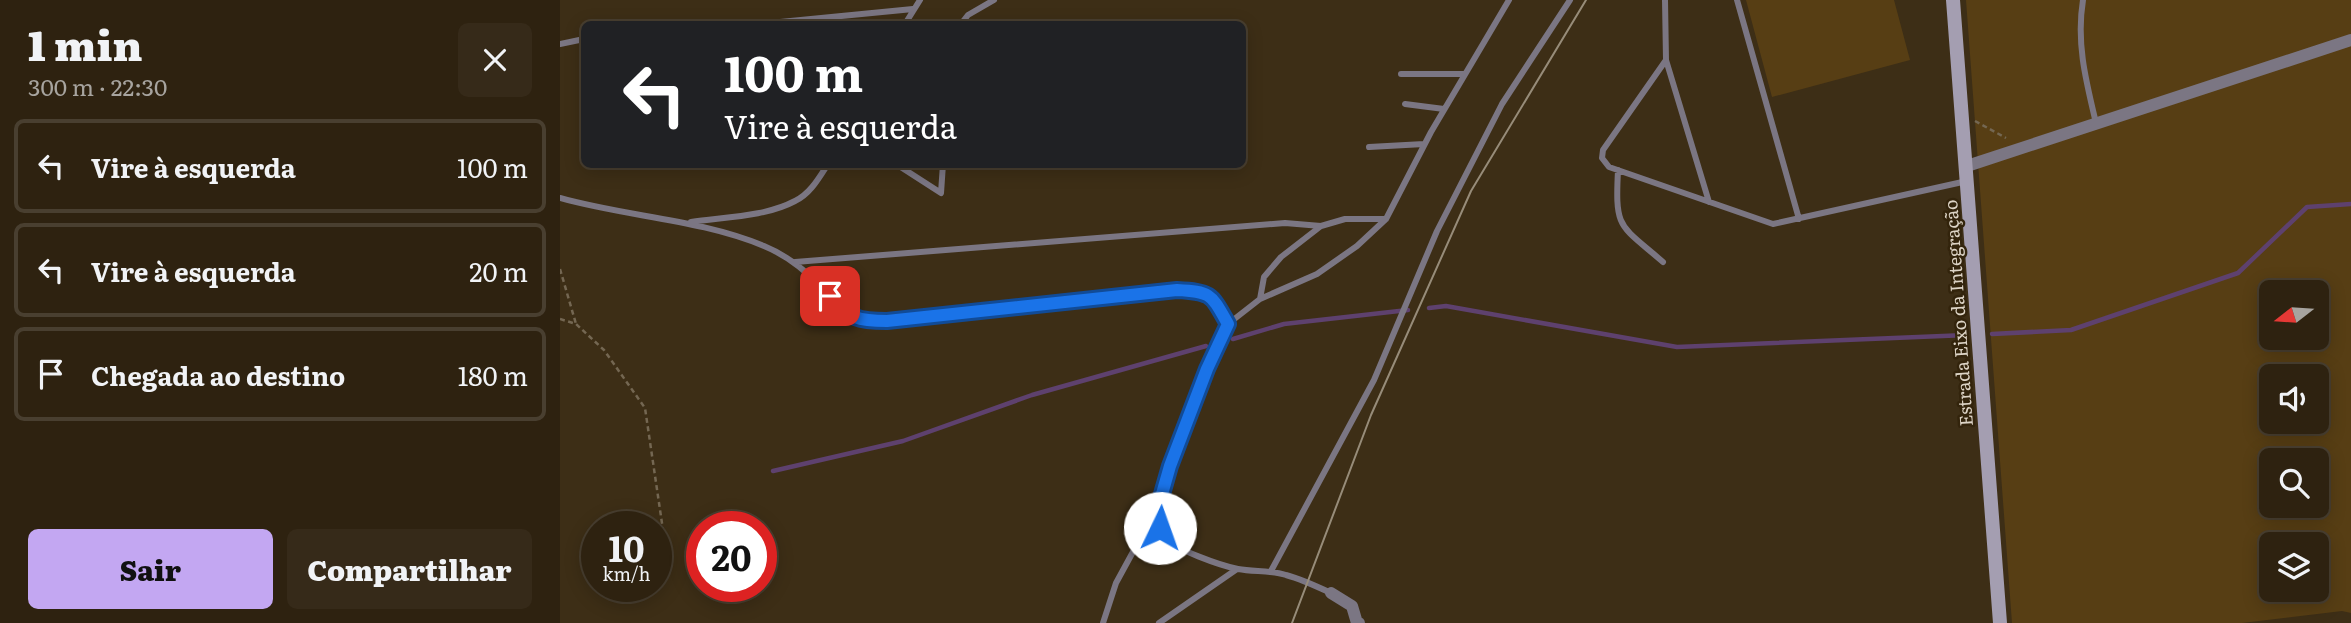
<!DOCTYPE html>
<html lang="pt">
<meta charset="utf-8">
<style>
:root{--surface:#2e2210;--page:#362a19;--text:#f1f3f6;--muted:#a7a49f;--line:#493f30;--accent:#c3a7f2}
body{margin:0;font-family:Literata,serif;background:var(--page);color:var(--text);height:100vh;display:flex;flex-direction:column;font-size:26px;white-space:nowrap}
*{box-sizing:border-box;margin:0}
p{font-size:23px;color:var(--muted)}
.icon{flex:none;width:38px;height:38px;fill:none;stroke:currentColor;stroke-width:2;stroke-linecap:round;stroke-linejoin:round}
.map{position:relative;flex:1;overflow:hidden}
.details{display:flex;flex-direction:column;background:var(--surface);width:560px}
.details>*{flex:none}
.top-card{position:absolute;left:21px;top:21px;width:665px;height:147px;border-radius:10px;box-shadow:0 4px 18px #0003,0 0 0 2px var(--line);background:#202124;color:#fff;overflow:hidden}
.needle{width:46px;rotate:253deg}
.fabs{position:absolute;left:1699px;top:280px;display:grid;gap:14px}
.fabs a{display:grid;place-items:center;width:70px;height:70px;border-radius:10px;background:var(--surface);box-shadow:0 4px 18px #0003,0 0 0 2px var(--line);font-size:35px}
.speed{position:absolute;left:21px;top:511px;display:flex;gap:14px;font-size:35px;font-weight:700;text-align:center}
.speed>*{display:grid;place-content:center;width:91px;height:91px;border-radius:50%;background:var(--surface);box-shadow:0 4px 18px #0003,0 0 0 2px var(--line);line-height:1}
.speed small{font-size:18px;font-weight:400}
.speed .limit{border:10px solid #d22;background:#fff;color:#111}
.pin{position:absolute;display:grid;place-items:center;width:60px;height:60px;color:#fff;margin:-30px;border-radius:14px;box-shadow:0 4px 10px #0006}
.me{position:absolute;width:77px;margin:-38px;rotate:3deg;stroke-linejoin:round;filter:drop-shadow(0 0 5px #0008)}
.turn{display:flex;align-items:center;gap:24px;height:147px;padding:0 28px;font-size:32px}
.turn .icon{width:91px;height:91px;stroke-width:2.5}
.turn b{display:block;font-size:49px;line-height:60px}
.round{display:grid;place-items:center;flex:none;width:74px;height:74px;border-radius:10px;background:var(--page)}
.head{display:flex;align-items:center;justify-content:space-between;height:119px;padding:0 28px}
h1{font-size:42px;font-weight:800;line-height:52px}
.button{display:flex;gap:14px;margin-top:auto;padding:14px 28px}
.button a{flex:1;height:80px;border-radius:10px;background:var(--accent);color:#111;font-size:28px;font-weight:800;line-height:80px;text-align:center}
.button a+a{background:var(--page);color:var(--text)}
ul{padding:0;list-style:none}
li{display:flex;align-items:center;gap:21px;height:94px;margin:0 14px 10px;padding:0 14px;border:4px solid var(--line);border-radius:10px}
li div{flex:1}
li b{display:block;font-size:26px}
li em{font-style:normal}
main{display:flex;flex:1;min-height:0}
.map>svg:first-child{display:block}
</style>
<main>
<section class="details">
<div class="head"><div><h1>1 min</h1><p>300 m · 22:30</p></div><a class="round"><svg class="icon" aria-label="close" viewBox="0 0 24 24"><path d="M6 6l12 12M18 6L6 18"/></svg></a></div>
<ul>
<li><svg class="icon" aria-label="left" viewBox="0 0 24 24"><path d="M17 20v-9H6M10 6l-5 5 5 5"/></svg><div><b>Vire à esquerda</b></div><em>100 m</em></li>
<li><svg class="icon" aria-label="left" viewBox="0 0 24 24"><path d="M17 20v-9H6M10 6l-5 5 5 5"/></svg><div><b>Vire à esquerda</b></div><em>20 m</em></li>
<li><svg class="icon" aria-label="arrive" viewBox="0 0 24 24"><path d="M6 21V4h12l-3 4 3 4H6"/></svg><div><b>Chegada ao destino</b></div><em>180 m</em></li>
</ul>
<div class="button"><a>Sair</a><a>Compartilhar</a></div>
</section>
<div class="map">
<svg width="1791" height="623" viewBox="0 0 1791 623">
<rect width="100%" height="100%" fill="#3d2e16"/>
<path fill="#573e14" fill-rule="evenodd" d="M1186 0H1334L1350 60 1212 97Z
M1406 0H1791V613L1782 611 1682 623H1452ZM1712 292H1757V338H1712ZM1712 376H1757V422H1712ZM1712 460H1757V506H1712ZM1712 544H1757V590H1712Z"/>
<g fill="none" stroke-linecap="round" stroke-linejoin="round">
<path stroke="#5e416e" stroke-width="4.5" d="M869 308 886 306 1117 347 1407 335
M1432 334 1511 330 1678 273 1747 207 1791 204
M673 339 724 324 848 310
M213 471 343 441 472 395 646 346"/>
<path stroke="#746752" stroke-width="2.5" stroke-dasharray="5 3.5" stroke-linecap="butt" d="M1415 121 1446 138
M0 269 16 324
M0 319 16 324 44 350 85 408 103 530"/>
<path stroke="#7b7683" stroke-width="6" d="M1105 0 1106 60
M1177 0 1239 219
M1523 0C1516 43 1526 81 1536 123
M200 24 353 9
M345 24 360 0
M401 24 408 15 434 0
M0 44 24 39
M841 74H905
M845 104 884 109
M809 147 864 144
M336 164 381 193 383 164
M1058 170C1055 230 1059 224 1103 262
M0 198C67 217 139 219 204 246 226 255 244 269 260 286 273 299 283 315 301 321 308 323 319 321 327 321L617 290C652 292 651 294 668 324
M1149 202 1106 60 1043 150 1042 158 1049 167 1213 224 1407 181
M131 222C164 217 205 217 235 201 250 194 259 178 268 164
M235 262 725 223 761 226
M700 299 704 277 721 257 761 226 785 219H826
M711 571 814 380 877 231 942 104 1010 0
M771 593C756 586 741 579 726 575 710 570 694 572 678 569 662 566 613 549 604 537 594 524 599 504 602 490L647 369 668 324 700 299 757 274 797 246 826 219 871 132 949 0
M543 623 556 583 574 550 600 528
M599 623 677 569"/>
<path stroke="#7b7683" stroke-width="12" d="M1407 166 1791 40
M771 593 792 606 797 623H799"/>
<path stroke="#a49eb1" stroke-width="14" d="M1393 0 1440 623"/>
<path stroke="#978c79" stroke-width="2" d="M732 623 811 415 911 191 1026 0"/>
</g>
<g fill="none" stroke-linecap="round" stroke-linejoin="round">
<defs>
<path id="route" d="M270 296C289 319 299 321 327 321L617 290C652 292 651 294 668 324L647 369 610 466 598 508 600 528"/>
</defs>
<use href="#route" stroke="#114b97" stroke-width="18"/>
<use href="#route" stroke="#1a73e8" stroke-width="12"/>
</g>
<g text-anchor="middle" stroke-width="5" stroke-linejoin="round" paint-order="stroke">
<g font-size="18" fill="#ddd4c6" stroke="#33240c">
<text transform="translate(1399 313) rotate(-94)" y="6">Estrada Eixo da Integração</text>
</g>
</g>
</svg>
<div class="fabs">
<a><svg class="needle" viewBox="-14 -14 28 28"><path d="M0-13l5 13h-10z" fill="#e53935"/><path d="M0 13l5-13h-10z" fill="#a7a49f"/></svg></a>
<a><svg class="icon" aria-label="sound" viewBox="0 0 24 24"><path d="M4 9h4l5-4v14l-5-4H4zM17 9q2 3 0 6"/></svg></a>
<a><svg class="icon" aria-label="search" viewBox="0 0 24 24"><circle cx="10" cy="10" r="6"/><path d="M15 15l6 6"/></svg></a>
<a><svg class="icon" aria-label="layers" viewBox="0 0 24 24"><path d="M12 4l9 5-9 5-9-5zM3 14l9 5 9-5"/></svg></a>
</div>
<div class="speed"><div>10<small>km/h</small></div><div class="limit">20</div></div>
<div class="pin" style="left:270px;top:296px;background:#d93025"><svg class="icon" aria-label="arrive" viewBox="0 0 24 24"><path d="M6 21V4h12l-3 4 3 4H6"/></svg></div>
<svg class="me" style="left:600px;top:528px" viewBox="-20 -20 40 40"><circle r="19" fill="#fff"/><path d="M0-13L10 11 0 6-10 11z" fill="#1a73e8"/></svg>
<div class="top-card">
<div class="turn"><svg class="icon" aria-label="left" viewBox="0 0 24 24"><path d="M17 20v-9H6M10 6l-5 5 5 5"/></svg><div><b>100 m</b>Vire à esquerda</div></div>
</div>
</div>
</main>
